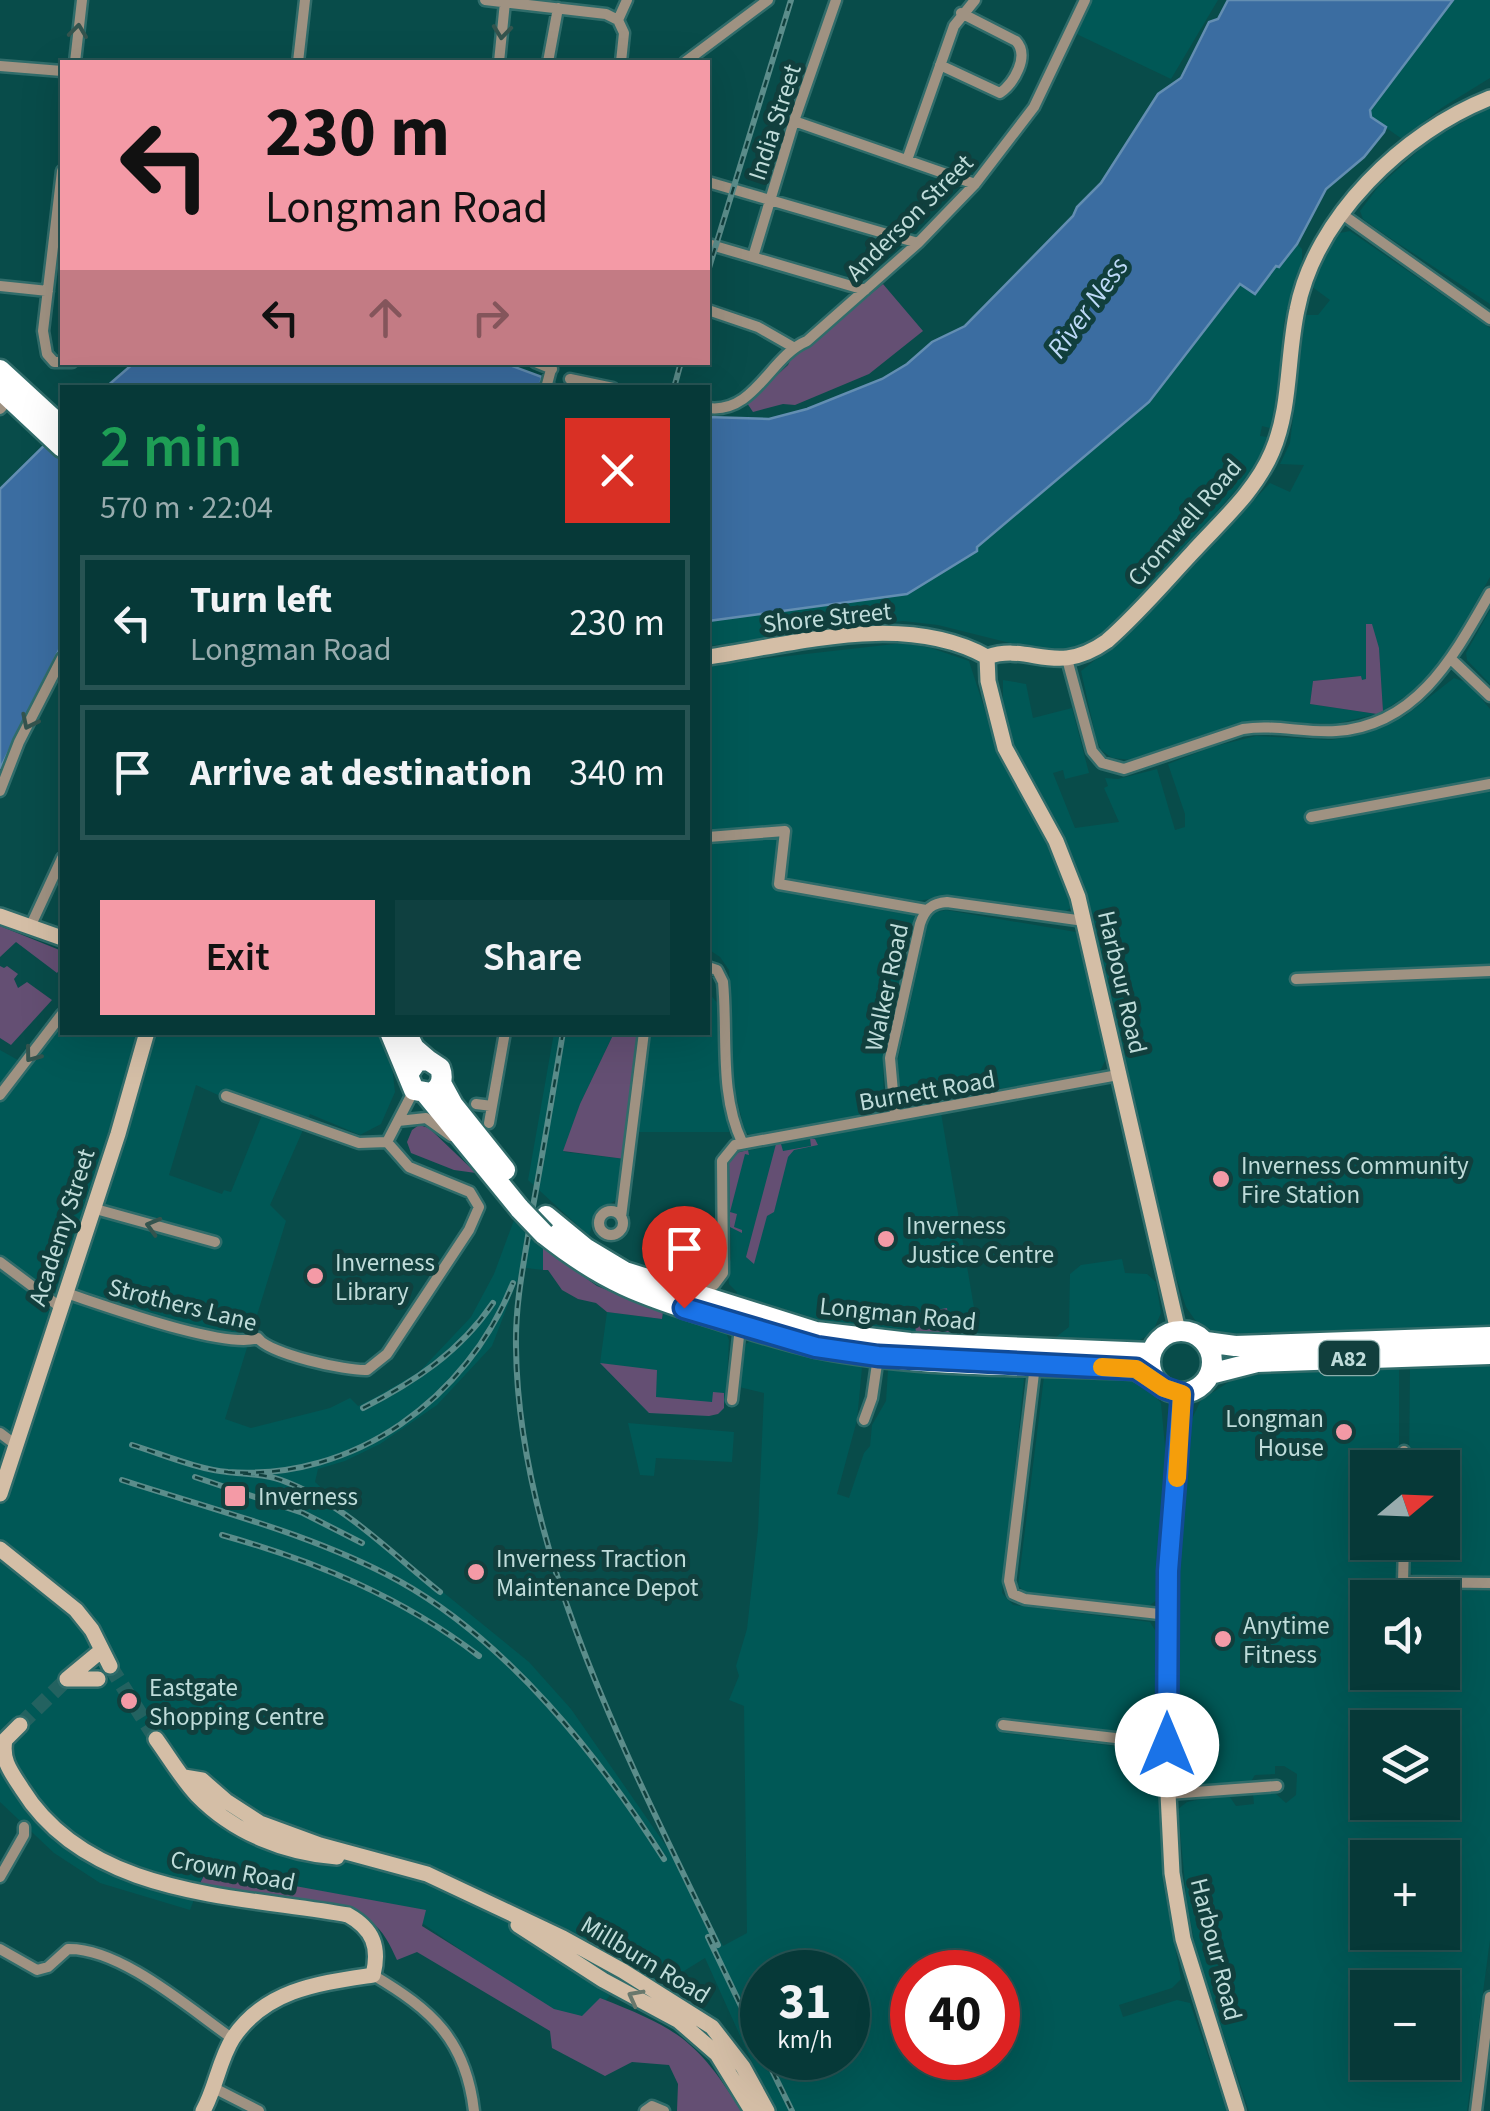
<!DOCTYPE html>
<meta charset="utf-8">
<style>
:root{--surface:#063938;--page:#0f4040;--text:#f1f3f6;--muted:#98acae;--line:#275353;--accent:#f49aa6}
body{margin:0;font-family:"Source Sans 3",sans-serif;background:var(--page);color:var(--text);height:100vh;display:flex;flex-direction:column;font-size:38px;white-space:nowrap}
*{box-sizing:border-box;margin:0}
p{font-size:32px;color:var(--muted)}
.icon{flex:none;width:55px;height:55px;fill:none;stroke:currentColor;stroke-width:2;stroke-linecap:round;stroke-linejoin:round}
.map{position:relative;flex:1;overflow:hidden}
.sheet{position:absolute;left:60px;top:385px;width:650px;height:650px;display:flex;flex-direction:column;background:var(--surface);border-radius:0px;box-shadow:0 10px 40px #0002,0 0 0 2px var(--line)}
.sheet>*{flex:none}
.guide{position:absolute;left:60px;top:60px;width:650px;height:305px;border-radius:0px;box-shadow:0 10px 40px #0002,0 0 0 2px var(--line);background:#f49aa6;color:#111;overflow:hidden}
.needle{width:65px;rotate:71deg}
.fabs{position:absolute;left:1350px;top:1450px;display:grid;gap:20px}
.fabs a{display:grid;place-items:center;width:110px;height:110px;border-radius:0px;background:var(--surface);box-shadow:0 10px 40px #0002,0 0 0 2px var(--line);font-size:50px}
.speed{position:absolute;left:740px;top:1950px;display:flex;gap:20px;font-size:50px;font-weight:700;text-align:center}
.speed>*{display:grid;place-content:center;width:130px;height:130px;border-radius:50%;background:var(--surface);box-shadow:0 10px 40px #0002,0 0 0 2px var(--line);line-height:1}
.speed small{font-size:25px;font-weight:400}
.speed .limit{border:15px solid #d22;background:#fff;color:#111}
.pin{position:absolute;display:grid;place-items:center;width:85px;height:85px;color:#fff;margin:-102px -42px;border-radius:50% 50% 50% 0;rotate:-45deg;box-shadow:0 0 10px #0007}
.pin .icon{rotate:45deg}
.me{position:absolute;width:110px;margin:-55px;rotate:0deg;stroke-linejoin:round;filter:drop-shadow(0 0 8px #0008)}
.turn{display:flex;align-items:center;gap:35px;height:210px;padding:0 40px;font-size:45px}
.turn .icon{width:130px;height:130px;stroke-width:2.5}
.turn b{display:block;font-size:70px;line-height:85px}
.lanes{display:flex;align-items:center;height:95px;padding:0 40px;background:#0003;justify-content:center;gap:50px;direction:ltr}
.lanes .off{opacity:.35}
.round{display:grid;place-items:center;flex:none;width:105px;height:105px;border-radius:0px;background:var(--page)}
.headline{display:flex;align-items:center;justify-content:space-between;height:170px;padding:0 40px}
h1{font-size:60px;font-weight:600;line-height:75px;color:#1e9e55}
.primary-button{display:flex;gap:20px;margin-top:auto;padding:20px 40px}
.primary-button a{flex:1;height:115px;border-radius:0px;background:var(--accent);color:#111;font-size:40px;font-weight:600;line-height:115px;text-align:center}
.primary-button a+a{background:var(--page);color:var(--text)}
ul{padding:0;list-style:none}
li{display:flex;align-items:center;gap:30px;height:135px;margin:0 20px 15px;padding:0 20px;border:5px solid var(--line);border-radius:0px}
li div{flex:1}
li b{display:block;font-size:38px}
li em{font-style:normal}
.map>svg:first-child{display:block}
</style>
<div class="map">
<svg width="1490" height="2111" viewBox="0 0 1490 2111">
<rect width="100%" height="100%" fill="#084c4a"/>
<path fill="#005856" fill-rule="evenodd" d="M1077 0H1218L1171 79 1064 28Z
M1453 0H1490V78L1443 107 1402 139 1371 117 1370 110Z
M1490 107V304L1384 234 1363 219 1360 211 1378 187 1429 141Z
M1350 231 1490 328V577L1453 643 1431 672 1410 693 1383 711 1379 648 1366 625V680H1361L1360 676 1313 681 1310 704 1377 714 1335 724 1248 721 1132 760 1112 758 1101 750 1096 738 1081 671 1129 633 1270 483 1290 492 1304 465 1280 464 1290 443 1305 315H1318L1330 300 1311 286 1327 248 1340 233Z
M1297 244 1302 249V262L1284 322 1277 395 1270 428 1262 426 1260 436 1268 437 1253 471 1130 609 1096 639 1064 650H1038L938 625 903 621 708 646V621L907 594 973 554 977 548 1149 402 1241 283 1276 265 1279 267Z
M1490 610V684L1467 660 1466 653Z
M903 643 931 648 969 661 1000 757 1059 866 1072 907 1062 914 946 896 918 901 796 881 795 890 913 910 915 917 883 1060 884 1104 877 1113 751 1135 745 1132 734 1087 729 970 720 957 708 949V665Z
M1454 678 1468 683 1490 709V777L1345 805 1348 815 1490 789V965L1322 972 1328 985 1490 978V1326L1222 1336 1214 1334 1195 1320 1186 1307 1166 1247 1089 907 1068 849 1010 737 1003 712V680L1026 684 1033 718 1072 708 1089 773 1065 779 1063 770 1053 773 1075 828 1119 822 1104 788 1108 786 1105 778 1118 779 1157 769 1175 830 1185 827V814L1168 764 1212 747 1256 736 1331 740 1363 734 1405 716Z
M946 910 1076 932 1105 1051 1106 1059 1101 1069 1096 1073 903 1105 898 1096 895 1073 928 921 932 913Z
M708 992 720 1006 729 1132H638L649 1033 708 1032Z
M62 1018V1032L381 1033 392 1066 395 1092 381 1124 360 1135 310 1114 270 1205 286 1221 225 1419 251 1428 330 1408 350 1398 358 1406 376 1397 419 1372 471 1317 494 1274 514 1220 543 1248V1270L526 1268 519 1276 492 1346 437 1405 380 1444 345 1461 318 1469 315 1482 374 1536 529 1662 571 1709 671 1853 723 1946 747 1933 744 1706 729 1700 739 1676 736 1666 747 1629 758 1530 764 1393 739 1387 746 1344 752 1340 857 1363 862 1368 857 1420 837 1494 849 1498 864 1453 870 1446 872 1425 886 1401 888 1370 891 1368 1021 1374 1024 1379 1002 1593 1013 1605 1150 1622 1158 1635 1157 1728 1148 1735 1000 1717 1003 1733 1148 1750 1157 1756 1163 1882 1181 1979 1172 1988 1119 2005 1123 2017 1177 2000 1190 2003 1227 2111H774L705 1958 663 1984 634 1969 578 2031 409 1914 207 1866 190 1910 100 1883 54 1853 0 1802V1050L25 1064ZM196 1085 262 1115 231 1192 224 1190 222 1194 169 1175ZM762 1972H848V2058H762ZM912 1972H998V2058H912Z
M554 1033H614L580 1104 564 1152 625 1159 621 1197 596 1212 589 1236 528 1180Z
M941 1113 979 1337 825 1323 735 1297 737 1292 729 1284 727 1263 731 1260 729 1163 736 1153Z
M1122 1259 1125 1273 1147 1274 1156 1282 1161 1313 1152 1333 1140 1340 1107 1343 1056 1337 1069 1327 1070 1274 1081 1265Z
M607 1312 662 1319 663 1312 725 1330 729 1340 726 1400 721 1412 709 1416 649 1413 600 1363Z
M1490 1363V1578H1416L1410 1572V1543L1442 1542V1468H1409L1410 1367Z
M1399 1368V1467L1368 1468V1542L1398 1543 1399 1589 1490 1591V1940L1467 2111H1249L1197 1954 1187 1905 1178 1809 1187 1802 1212 1797H1230L1236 1806 1254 1804 1253 1794 1275 1793 1286 1803 1296 1795 1297 1774 1284 1766H1275V1774L1255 1775 1250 1783 1189 1786 1178 1779 1179 1560 1190 1423 1201 1400 1235 1378 1285 1371ZM1368 1598H1442V1672H1368ZM1368 1728H1442V1802H1368ZM1368 1858H1442V1932H1368ZM1368 1988H1442V2062H1368Z
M1047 1375 1135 1381 1145 1385 1161 1403 1168 1479 1158 1599 1149 1606 1026 1592 1018 1586 1044 1377Z
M628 1423 734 1432 732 1462 656 1458 654 1476 640 1475Z"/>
<path fill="#644f73" d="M883 284 923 331 869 374 795 405 783 404 753 412 747 403 788 365 792 357Z
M1366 624H1372L1379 648 1383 711 1377 714 1310 704 1313 681 1361 676 1362 680 1366 679Z
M0 926 62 951V966L57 973 16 942 0 957Z
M0 966 4 968 7 966 18 974 14 979 18 988 27 982 52 1000 11 1045 0 1038Z
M614 1033H636L637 1038 625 1159 563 1151 580 1104Z
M419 1125 429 1128 476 1173 454 1170 411 1153 407 1142 412 1130Z
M810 1138 815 1139 818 1145 794 1150 788 1157 774 1212 767 1216 754 1264 746 1257 776 1144H781L783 1151 811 1146Z
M748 1150 749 1155 745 1154 730 1212 737 1214 734 1227 742 1230V1233L730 1227 729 1163 736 1153Z
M543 1248 597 1286 663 1312 662 1319 607 1312 596 1303 578 1299 562 1290 548 1270H543Z
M947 1308 951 1333 916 1332 913 1314Z
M600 1363 657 1370 656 1397 712 1402 713 1392 724 1393V1408L718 1414 709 1416 649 1413Z
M207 1870 426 1910 422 1926 554 2009 582 2016 600 1998C676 2028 697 2039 741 2111H677L678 2084 669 2065 632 2062 605 2076 552 2048 550 2031 417 1952 397 1960C390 1945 384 1931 370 1921 340 1902 238 1894 198 1887Z"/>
<path fill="#3b6da1" stroke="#638eb2" stroke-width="2.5" d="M1228 0H1453L1370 110 1371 117 1386 127 1384 132 1364 157 1326 189 1297 244 1279 267 1276 266 1255 294 1240 284 1149 402 977 547V551L907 594 708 621V417L769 419 807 409 882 379 907 364 932 342 965 326 1073 216 1077 207 1101 183 1158 94 1181 78 1209 22 1218 19Z
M135 362 504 363 542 377 541 381 569 387 105 388Z
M62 428V644L0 769V489Z"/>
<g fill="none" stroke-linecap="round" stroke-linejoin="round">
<path stroke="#236260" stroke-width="15" stroke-dasharray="15 8" stroke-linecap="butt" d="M110 1666 156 1739
M20 1725 67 1679"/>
<defs>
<path id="street" d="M485 0 606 14 618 20
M618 20 624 33 621 62
M618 20 627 0
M75 62 82 0
M298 62 305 0
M499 62 505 2
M548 62 558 8
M685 62 768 0
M940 65 1000 93C1014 83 1030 56 1016 41L961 13
M0 66 62 71
M794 121 975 184
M907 160 954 26 975 0
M62 171 43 331 47 354 54 362H72
M708 182 918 243
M1342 214 1490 319
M708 244 865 290
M753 257 794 121 836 0
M0 286 48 291
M708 310 758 327 793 347
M535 362 552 369
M570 379 613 388
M546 388 553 362
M708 408C755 414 770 356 807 341L918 243 975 184 1034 107 1085 0
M0 409 2 407
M1067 659 1092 751 1102 763 1124 769 1243 729C1274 724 1304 733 1336 731 1417 726 1454 656 1490 593
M1451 659 1490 696
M0 791 19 742 62 658
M1311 817 1490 784
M708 837 785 831 779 884 926 910
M31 925 62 858
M708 967 717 970 723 982C728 1034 719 1094 742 1142
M1296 979 1490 971
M0 1095 62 1014
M226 1096 359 1143 387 1142
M476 1104 492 1106
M895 1115 890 1058 920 924C925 909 932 903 947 902L1084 921
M398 1121 426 1118 451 1136
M489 1123 505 1032
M387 1142 414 1090
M92 1208 215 1242
M599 1223a12 12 0 1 1 24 0a12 12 0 1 1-24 0Z
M621 1217 644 1032
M0 1262 60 1307
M705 1284 714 1285 723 1273 722 1161 735 1145 1118 1075
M66 1293C103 1305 226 1350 258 1338 269 1354 346 1371 367 1370L387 1354 469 1230 479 1207 470 1192 409 1167 387 1142
M1035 1365 1009 1581 1013 1594 1025 1599 1168 1615
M732 1400 740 1327
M864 1420 872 1398 878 1357
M0 1433 16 1445
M1404 1468V1451
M1404 1542 1403 1582 1490 1583
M1003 1725 1167 1744
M1168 1794 1277 1786
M0 1877 24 1835V1827
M0 1949 37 1970 48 1967 68 1949C121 1948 190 2009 233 2039
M373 1975C432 2010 466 2040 474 2111
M214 2088 259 2111
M645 2111 652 2106 664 2111
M1476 2111 1490 1997"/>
<path id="secondary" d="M708 657C796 644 904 611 987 657 1031 642 1055 678 1107 641 1138 614 1164 583 1192 553 1220 522 1255 492 1272 452 1291 408 1287 356 1297 310 1315 217 1404 132 1490 98
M987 657 988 681 1005 748 1056 841 1078 897 1178 1331
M0 916 62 938
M1182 1393 1168 1571V1794L1172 1873 1183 1939 1237 2111
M0 1494 118 1134 147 1032
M0 1549 76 1610 92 1630 110 1666
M67 1679 102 1650
M67 1679H98
M20 1725 5 1740C1 1760 11 1772 22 1789 89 1897 237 1895 348 1915 373 1929 380 1947 373 1975 320 1983 266 1989 233 2038 219 2060 216 2088 203 2111
M156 1739C169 1757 182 1779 197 1795 234 1833 285 1853 337 1857
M184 1777 202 1780 226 1801 260 1823 320 1845 427 1874 563 1938 623 1971 712 2027 743 2067 767 2111
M518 1925 603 1980 679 2021 717 2054 752 2111"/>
<path id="highway" d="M0 370 62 427
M0 389 62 447
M390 1032 414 1090 431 1093C441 1088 444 1079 440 1068L428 1060 417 1061 408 1074
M406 1032 414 1048 428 1060
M441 1083 453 1105 505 1170
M426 1094 520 1209
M546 1216 585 1248 625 1272 816 1332 910 1343 1151 1353
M544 1234C603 1281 642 1295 713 1317 747 1328 782 1339 816 1347 918 1368 1031 1364 1135 1369L1156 1381
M1150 1362a31 31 0 1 1 62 0a31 31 0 1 1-62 0Z
M1206 1342 1235 1346 1490 1337
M1210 1374 1257 1362 1490 1354"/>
</defs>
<use href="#street" stroke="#306c6a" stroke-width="15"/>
<use href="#secondary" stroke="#306c6a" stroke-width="20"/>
<use href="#highway" stroke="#306c6a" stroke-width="25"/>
<use href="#street" stroke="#9f9282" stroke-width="10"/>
<use href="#secondary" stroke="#d4bea6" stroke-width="15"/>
<use href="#highway" stroke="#fff" stroke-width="20"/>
<defs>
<path id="rail" d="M708 271 791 0
M674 388 681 362
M563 1032C553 1092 543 1152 532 1212 525 1257 515 1301 516 1347 518 1551 631 1765 718 1945
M363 1408C414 1382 460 1352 493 1303
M132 1445C162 1454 196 1469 228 1472 354 1481 467 1399 513 1283
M227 1472C245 1474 264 1474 281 1480 341 1501 391 1553 440 1592
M195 1477 303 1513 362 1543
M122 1480C214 1510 313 1534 399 1581 507 1641 599 1756 664 1859
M222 1535C315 1561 402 1597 479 1656
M708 1937 762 2050
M766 2058 792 2111"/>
</defs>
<use href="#rail" stroke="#5b8d8b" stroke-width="6"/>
<use href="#rail" stroke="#113f3d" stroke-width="2.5" stroke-dasharray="8" stroke-linecap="butt"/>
<defs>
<path id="highway-bridge" d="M520 1209 544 1234"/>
</defs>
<use href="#highway-bridge" stroke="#306c6a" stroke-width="25" stroke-linecap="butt"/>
<use href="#highway-bridge" stroke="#fff" stroke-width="20"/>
</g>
<defs><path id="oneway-chevron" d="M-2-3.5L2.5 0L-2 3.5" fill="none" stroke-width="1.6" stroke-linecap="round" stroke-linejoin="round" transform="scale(2.5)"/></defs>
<g stroke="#34544e">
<use href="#oneway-chevron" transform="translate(78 31) rotate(-83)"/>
<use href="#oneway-chevron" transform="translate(502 32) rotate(96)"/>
<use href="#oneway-chevron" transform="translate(29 722) rotate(116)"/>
<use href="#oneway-chevron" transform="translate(32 1055) rotate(127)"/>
<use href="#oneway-chevron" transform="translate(153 1226) rotate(-164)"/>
</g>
<use stroke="#69786c" href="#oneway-chevron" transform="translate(635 1997) rotate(-152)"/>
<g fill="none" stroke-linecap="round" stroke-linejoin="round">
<defs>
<path id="route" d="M684 1308 816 1347 878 1356 1136 1369 1164 1388 1182 1394 1168 1571 1167 1745"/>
</defs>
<use href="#route" stroke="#114b97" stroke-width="25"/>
<use href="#route" stroke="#1a73e8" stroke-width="18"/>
<path stroke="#f59e0b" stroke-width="18" d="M1102 1367 1136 1369 1164 1388 1182 1394 1177 1478"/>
</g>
<g fill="#f49aa6" stroke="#113f3d" stroke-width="4">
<circle cx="1221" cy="1179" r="10"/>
<circle cx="886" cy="1239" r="10"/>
<circle cx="315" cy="1276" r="10"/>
<circle cx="1344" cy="1432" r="10"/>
<rect x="223" y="1484" width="24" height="24" rx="5"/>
<circle cx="476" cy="1572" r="10"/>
<circle cx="1223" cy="1639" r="10"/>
<circle cx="129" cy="1701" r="10"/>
</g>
<g text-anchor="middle" stroke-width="10" stroke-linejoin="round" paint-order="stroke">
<rect fill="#113f3d" stroke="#8badab" stroke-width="2.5" x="1319" y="1341" width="60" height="34" rx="8"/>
<g font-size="22" font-weight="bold" fill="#bfdcda">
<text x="1349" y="1366">A82</text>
</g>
<g font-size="25" fill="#bfdcda" stroke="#113f3d">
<text transform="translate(774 122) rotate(-72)" y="9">India Street</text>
<text transform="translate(909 217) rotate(-45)" y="9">Anderson Street</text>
<text transform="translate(1184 522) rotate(-49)" y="9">Cromwell Road</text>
<text transform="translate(827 617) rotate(-6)" y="9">Shore Street</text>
<text transform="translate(1123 982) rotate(77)" y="9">Harbour Road</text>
<text transform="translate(886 987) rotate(-78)" y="9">Walker Road</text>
<text transform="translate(927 1090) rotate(-10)" y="9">Burnett Road</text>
<text transform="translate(61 1227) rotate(-72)" y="9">Academy Street</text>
<text transform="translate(183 1304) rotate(14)" y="9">Strothers Lane</text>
<text transform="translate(898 1313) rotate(6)" y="9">Longman Road</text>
<text transform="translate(233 1870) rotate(11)" y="9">Crown Road</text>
<text transform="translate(1217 1949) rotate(76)" y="9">Harbour Road</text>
<text transform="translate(646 1959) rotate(31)" y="9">Millburn Road</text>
</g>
<g font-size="25" fill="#bfdcda" stroke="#113f3d" text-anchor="start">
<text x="1241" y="1174">Inverness Community<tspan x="1241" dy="29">Fire Station</tspan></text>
<text x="906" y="1234">Inverness<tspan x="906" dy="29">Justice Centre</tspan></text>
<text x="335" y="1271">Inverness<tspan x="335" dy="29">Library</tspan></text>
<text x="1324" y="1427" text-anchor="end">Longman<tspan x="1324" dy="29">House</tspan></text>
<text x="258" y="1505">Inverness</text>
<text x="496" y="1567">Inverness Traction<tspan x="496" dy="29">Maintenance Depot</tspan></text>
<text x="1243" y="1634">Anytime<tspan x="1243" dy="29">Fitness</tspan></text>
<text x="149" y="1696">Eastgate<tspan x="149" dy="29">Shopping Centre</tspan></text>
</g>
<g font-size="28" font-style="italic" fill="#bdd9f7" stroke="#113f3d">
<text transform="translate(1087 307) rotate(-54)" y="10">River Ness</text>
</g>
</g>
</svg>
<div class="fabs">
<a><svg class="needle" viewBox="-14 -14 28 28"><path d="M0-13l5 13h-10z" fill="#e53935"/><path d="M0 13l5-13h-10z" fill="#98acae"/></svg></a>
<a><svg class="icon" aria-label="sound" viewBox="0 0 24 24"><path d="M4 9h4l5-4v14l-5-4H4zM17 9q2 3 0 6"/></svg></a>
<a><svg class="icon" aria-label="layers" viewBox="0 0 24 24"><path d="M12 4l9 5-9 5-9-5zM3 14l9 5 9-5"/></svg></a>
<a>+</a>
<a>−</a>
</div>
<div class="speed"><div>31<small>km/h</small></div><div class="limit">40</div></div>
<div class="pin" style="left:684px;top:1308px;background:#d93025"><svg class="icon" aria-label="arrive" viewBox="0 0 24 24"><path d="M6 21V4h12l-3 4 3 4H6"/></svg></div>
<svg class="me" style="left:1167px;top:1745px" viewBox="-20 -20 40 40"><circle r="19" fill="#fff"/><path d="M0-13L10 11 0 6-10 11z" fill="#1a73e8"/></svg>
<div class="guide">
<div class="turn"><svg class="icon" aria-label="left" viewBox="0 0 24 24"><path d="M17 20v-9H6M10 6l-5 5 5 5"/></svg><div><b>230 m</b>Longman Road</div></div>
<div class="lanes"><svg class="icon" aria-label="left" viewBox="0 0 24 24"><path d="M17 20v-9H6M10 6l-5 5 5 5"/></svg><svg class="icon off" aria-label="ahead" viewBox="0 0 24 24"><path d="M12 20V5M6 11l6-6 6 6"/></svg><svg class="icon off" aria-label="right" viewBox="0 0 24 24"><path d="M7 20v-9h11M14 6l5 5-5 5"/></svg></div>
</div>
<section class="sheet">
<div class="headline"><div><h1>2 min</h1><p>570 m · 22:04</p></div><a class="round" style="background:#d93025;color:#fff"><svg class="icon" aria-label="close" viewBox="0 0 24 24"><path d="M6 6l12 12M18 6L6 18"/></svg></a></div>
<ul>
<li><svg class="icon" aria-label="left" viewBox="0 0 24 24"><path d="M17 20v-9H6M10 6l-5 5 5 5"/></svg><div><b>Turn left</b><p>Longman Road</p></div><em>230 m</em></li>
<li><svg class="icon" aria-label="arrive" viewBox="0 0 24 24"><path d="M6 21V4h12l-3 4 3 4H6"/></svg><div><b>Arrive at destination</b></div><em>340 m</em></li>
</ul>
<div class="primary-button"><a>Exit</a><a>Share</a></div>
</section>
</div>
